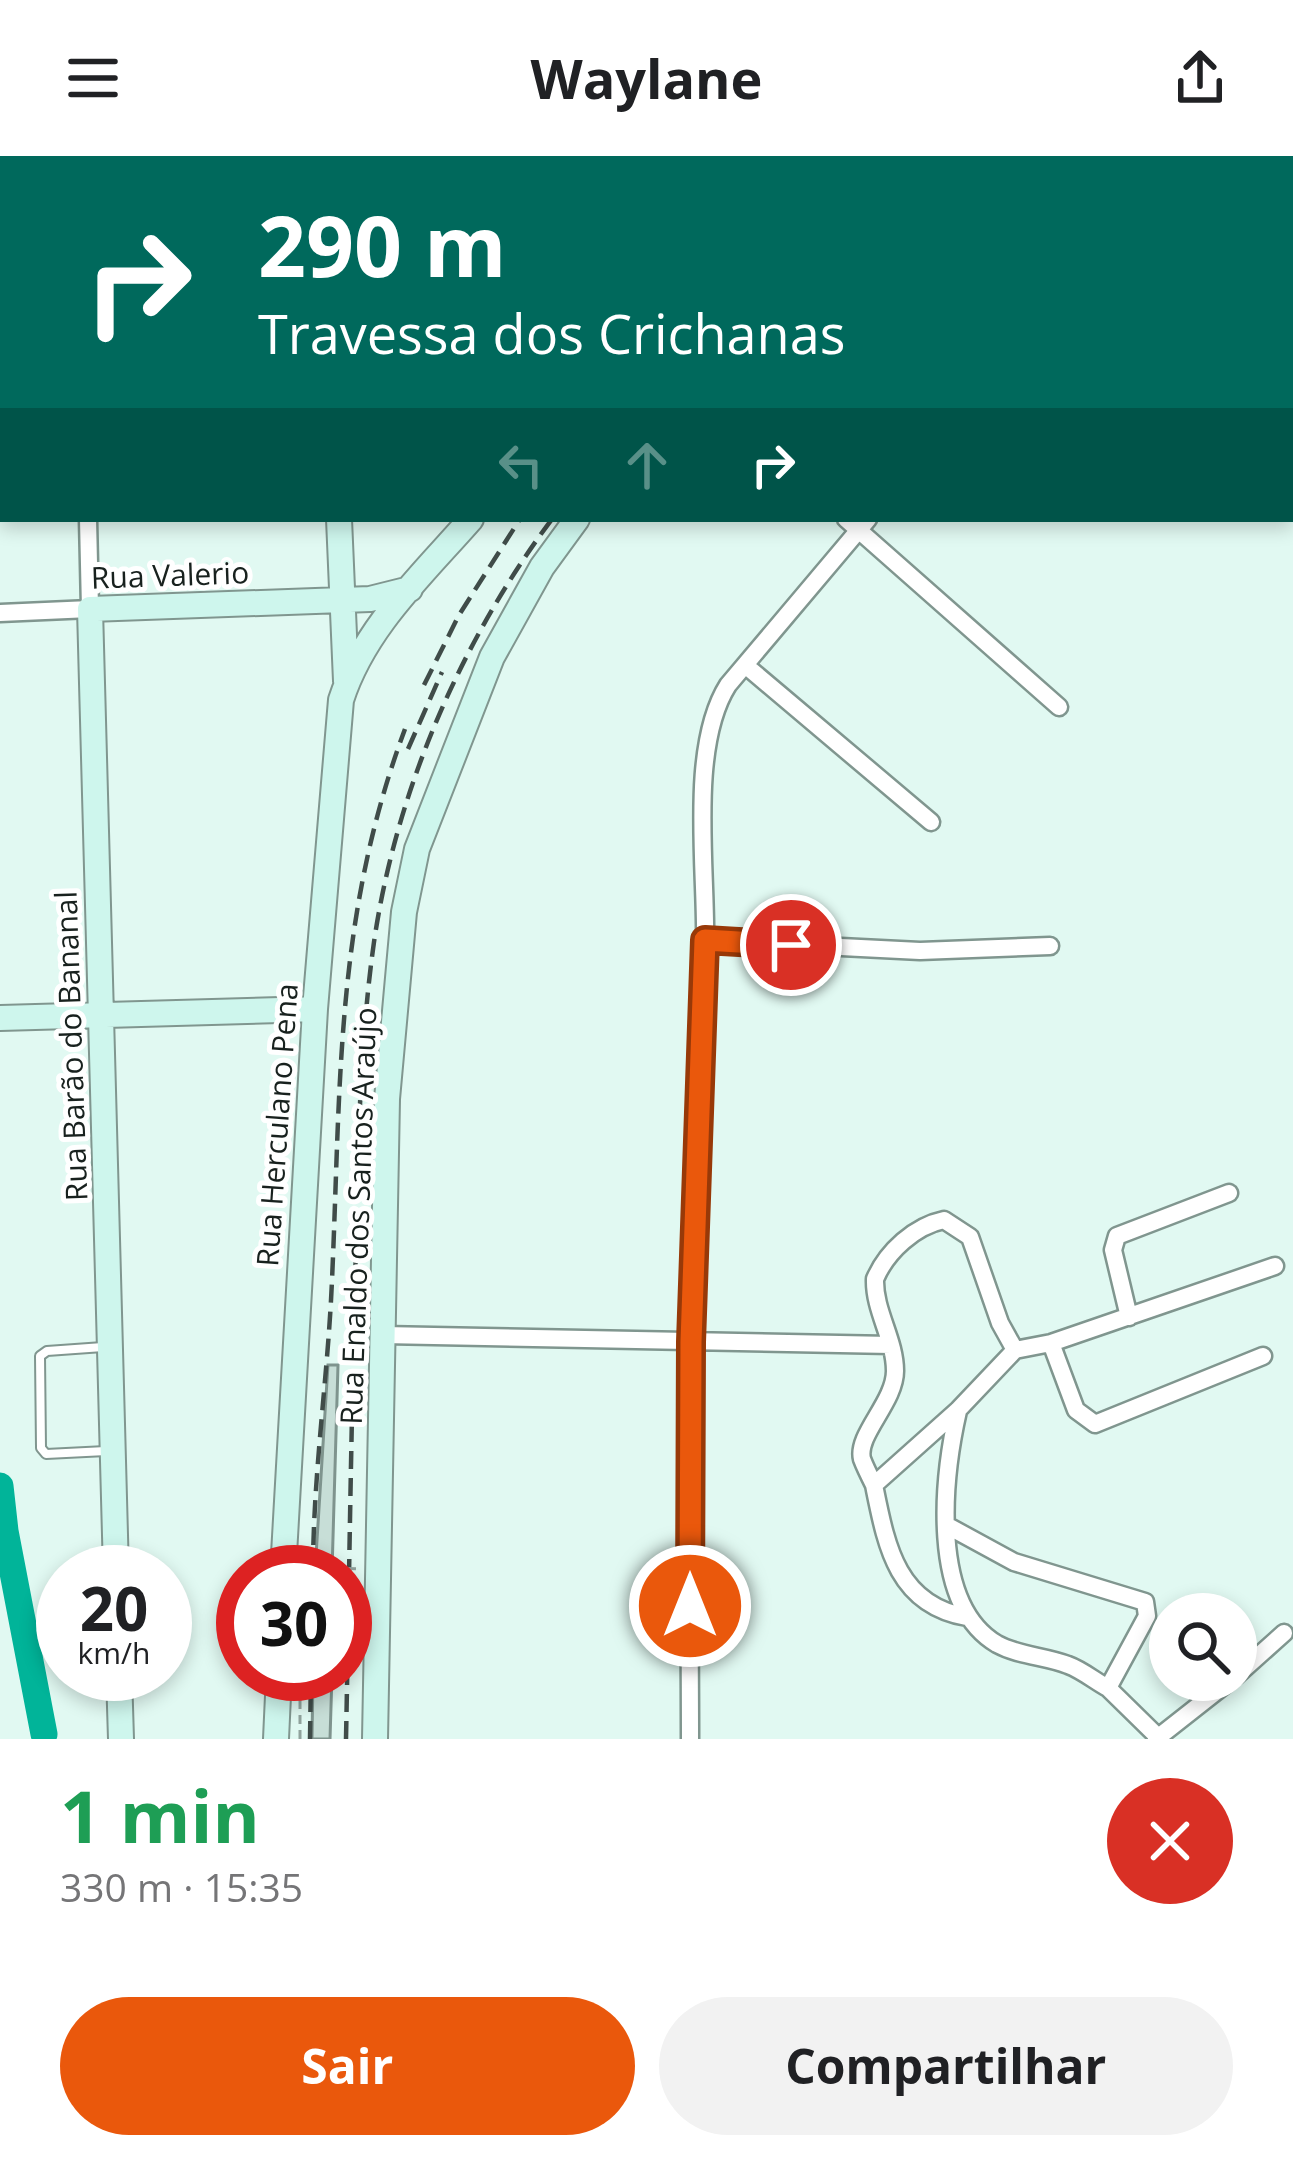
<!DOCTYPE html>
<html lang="pt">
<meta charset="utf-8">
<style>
:root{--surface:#fff;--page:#f2f2f2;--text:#202124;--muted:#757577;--accent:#ea580c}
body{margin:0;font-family:"Open Sans",sans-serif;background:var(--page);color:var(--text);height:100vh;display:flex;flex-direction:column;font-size:45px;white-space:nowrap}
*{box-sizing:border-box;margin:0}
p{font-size:39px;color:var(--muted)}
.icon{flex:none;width:66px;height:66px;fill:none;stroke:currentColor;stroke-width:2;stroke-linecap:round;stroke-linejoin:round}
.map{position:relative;height:1583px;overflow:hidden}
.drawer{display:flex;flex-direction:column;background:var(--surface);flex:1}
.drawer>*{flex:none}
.top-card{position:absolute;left:0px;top:0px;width:1293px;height:366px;box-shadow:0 6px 18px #0003;background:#00695c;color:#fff;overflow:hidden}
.tools{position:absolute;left:1149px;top:1437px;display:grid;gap:24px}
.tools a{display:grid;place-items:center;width:108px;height:108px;border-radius:50%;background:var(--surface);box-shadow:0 6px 18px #0003;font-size:60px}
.speed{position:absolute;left:36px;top:1389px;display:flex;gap:24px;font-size:60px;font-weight:700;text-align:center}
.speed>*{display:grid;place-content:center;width:156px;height:156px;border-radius:50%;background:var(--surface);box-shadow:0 6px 18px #0003;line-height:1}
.speed small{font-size:30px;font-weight:400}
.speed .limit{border:18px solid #d22;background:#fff;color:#111}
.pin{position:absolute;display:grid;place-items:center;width:102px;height:102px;color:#fff;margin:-51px;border:6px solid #fff;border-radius:50%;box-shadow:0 3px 12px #0007}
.me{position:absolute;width:132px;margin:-66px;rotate:0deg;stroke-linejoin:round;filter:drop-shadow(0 0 9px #0008)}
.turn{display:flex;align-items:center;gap:42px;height:252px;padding:0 60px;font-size:54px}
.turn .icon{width:156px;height:156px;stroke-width:2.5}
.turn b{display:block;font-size:84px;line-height:102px}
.lanes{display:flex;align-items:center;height:114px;padding:0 60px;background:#0003;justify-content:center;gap:60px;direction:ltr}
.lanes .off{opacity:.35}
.round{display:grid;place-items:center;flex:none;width:126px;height:126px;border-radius:63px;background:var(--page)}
.headline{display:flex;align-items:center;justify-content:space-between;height:204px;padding:0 60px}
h1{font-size:72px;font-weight:700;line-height:90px;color:#1e9e55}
.button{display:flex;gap:24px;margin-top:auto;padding:24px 60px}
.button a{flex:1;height:138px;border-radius:72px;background:var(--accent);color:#fff;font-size:48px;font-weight:700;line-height:138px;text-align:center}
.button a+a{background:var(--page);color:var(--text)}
header{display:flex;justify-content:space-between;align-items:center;height:156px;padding:0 60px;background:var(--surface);font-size:54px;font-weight:700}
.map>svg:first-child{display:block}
</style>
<header><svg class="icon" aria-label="menu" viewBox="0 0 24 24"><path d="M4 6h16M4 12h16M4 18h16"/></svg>Waylane<svg class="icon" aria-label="share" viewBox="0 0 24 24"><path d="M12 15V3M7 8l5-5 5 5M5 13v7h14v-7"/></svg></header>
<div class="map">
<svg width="1293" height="1583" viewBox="0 0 1293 1583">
<rect width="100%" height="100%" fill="#e1f9f2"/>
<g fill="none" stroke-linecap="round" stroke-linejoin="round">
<path stroke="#01b499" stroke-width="27" d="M0 1330 5 1375 44 1578"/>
</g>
<path fill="#c7ded7" stroke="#7f948e" stroke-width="3" d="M328 1209H338L332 1416H315Z
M313 1518H332L330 1583H312Z"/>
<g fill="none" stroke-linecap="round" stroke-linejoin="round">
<defs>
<path id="lane" d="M103 1191 47 1195 40 1200 41 1292 46 1298 106 1295"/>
<path id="street" d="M79 0V3
M578 0V3
M1175 3 1178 0
M0 48H3
M846 363 1059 551
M0 457 90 453 88 363
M745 509 931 666
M705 784 920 795 1050 790
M1129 1161 1113 1094 1117 1080 1229 1037
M383 1179 891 1189
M1051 1187 1076 1254 1095 1268 1263 1200
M1015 1194 1000 1167 970 1081 944 1064C915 1070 887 1095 875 1123 874 1155 895 1183 895 1215 895 1246 856 1279 862 1303 865 1311 870 1321 874 1329L958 1254 1015 1194 1051 1187 1275 1110
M958 1255C943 1321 929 1448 997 1488 1019 1500 1045 1500 1068 1509 1082 1514 1095 1525 1108 1532
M874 1329C886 1388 896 1449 967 1461
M946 1369 1014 1406 1145 1446 1147 1460 1108 1532 1158 1581
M1236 1520 1284 1477
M690 1583C690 1449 687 1315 691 1181 694 1051 701 920 705 789 707 715 688 592 728 529L868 363
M1156 1583 1231 1524"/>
<path id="secondary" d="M324 0V3
M781 3 784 0
M884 3 887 0
M1290 193 1293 189
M339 363 346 525
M0 862 315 853
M116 1416 90 453 370 443 410 433
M283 1416 315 853 341 544C364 472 422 419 471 363
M119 1518 121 1583
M276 1583 279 1518
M375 1583 387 943 404 756 417 693 492 501 542 411 577 363"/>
</defs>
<use href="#lane" stroke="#80968f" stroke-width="12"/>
<use href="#street" stroke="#80968f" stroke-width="21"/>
<use href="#secondary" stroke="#80968f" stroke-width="28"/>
<path stroke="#91a39d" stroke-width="3" stroke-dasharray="9 6" stroke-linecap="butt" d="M333 1416 334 1412
M300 1583V1520"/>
<use href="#lane" stroke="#fff" stroke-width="8"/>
<use href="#street" stroke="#fff" stroke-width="16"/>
<use href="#secondary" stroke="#cef6ed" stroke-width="24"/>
<path stroke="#404c49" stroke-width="4.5" stroke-dasharray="18 9" stroke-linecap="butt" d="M825 3 828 0
M853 3 856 0
M424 529 459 459 520 363
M408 593 442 516
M313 1416C313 1318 328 1221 332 1124 341 927 335 761 405 573
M310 1583 311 1518
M346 1583C349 1432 351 1281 355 1130 358 1015 358 899 374 786 396 635 461 485 552 363"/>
<path stroke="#91a39d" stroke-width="3" stroke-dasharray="9 6" stroke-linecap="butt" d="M300 1411H316
M332 1412 361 1413"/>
</g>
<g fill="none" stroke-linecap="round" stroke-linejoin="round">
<defs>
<path id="route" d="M690 1450 691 1186 705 784 791 789"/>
</defs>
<use href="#route" stroke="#983908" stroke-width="30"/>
<use href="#route" stroke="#ea580c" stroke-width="21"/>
</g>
<g text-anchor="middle" stroke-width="10" stroke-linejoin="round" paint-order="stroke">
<g font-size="30" fill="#18211e" stroke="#fff">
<text transform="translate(170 420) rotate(-2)" y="10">Rua Valerio</text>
<text transform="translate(72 890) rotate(-92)" y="10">Rua Barão do Bananal</text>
<text transform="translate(278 969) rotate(-86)" y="10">Rua Herculano Pena</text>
<text transform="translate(359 1060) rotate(-88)" y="10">Rua Enaldo dos Santos Araújo</text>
</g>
</g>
</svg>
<div class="tools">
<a><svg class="icon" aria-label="search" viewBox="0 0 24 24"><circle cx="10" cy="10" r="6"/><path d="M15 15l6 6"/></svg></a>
</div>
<div class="speed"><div>20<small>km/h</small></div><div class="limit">30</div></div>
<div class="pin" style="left:791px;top:789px;background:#d93025"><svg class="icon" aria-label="arrive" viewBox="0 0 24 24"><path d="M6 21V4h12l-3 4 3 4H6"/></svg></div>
<svg class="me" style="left:690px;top:1450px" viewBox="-20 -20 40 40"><circle r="17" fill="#ea580c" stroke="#fff" stroke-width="3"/><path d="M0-11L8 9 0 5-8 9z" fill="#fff"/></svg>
<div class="top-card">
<div class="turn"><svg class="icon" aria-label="right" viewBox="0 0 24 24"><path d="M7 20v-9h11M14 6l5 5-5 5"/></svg><div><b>290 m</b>Travessa dos Crichanas</div></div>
<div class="lanes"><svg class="icon off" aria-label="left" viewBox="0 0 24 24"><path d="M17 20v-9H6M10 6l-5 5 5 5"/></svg><svg class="icon off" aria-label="ahead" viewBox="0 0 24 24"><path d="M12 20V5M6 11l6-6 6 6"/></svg><svg class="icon" aria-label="right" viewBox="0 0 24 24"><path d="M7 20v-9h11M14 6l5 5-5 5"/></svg></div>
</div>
</div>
<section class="drawer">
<div class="headline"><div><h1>1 min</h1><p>330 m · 15:35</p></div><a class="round" style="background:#d93025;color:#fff"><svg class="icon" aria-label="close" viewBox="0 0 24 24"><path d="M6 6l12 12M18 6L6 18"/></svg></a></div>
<div class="button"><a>Sair</a><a>Compartilhar</a></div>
</section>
